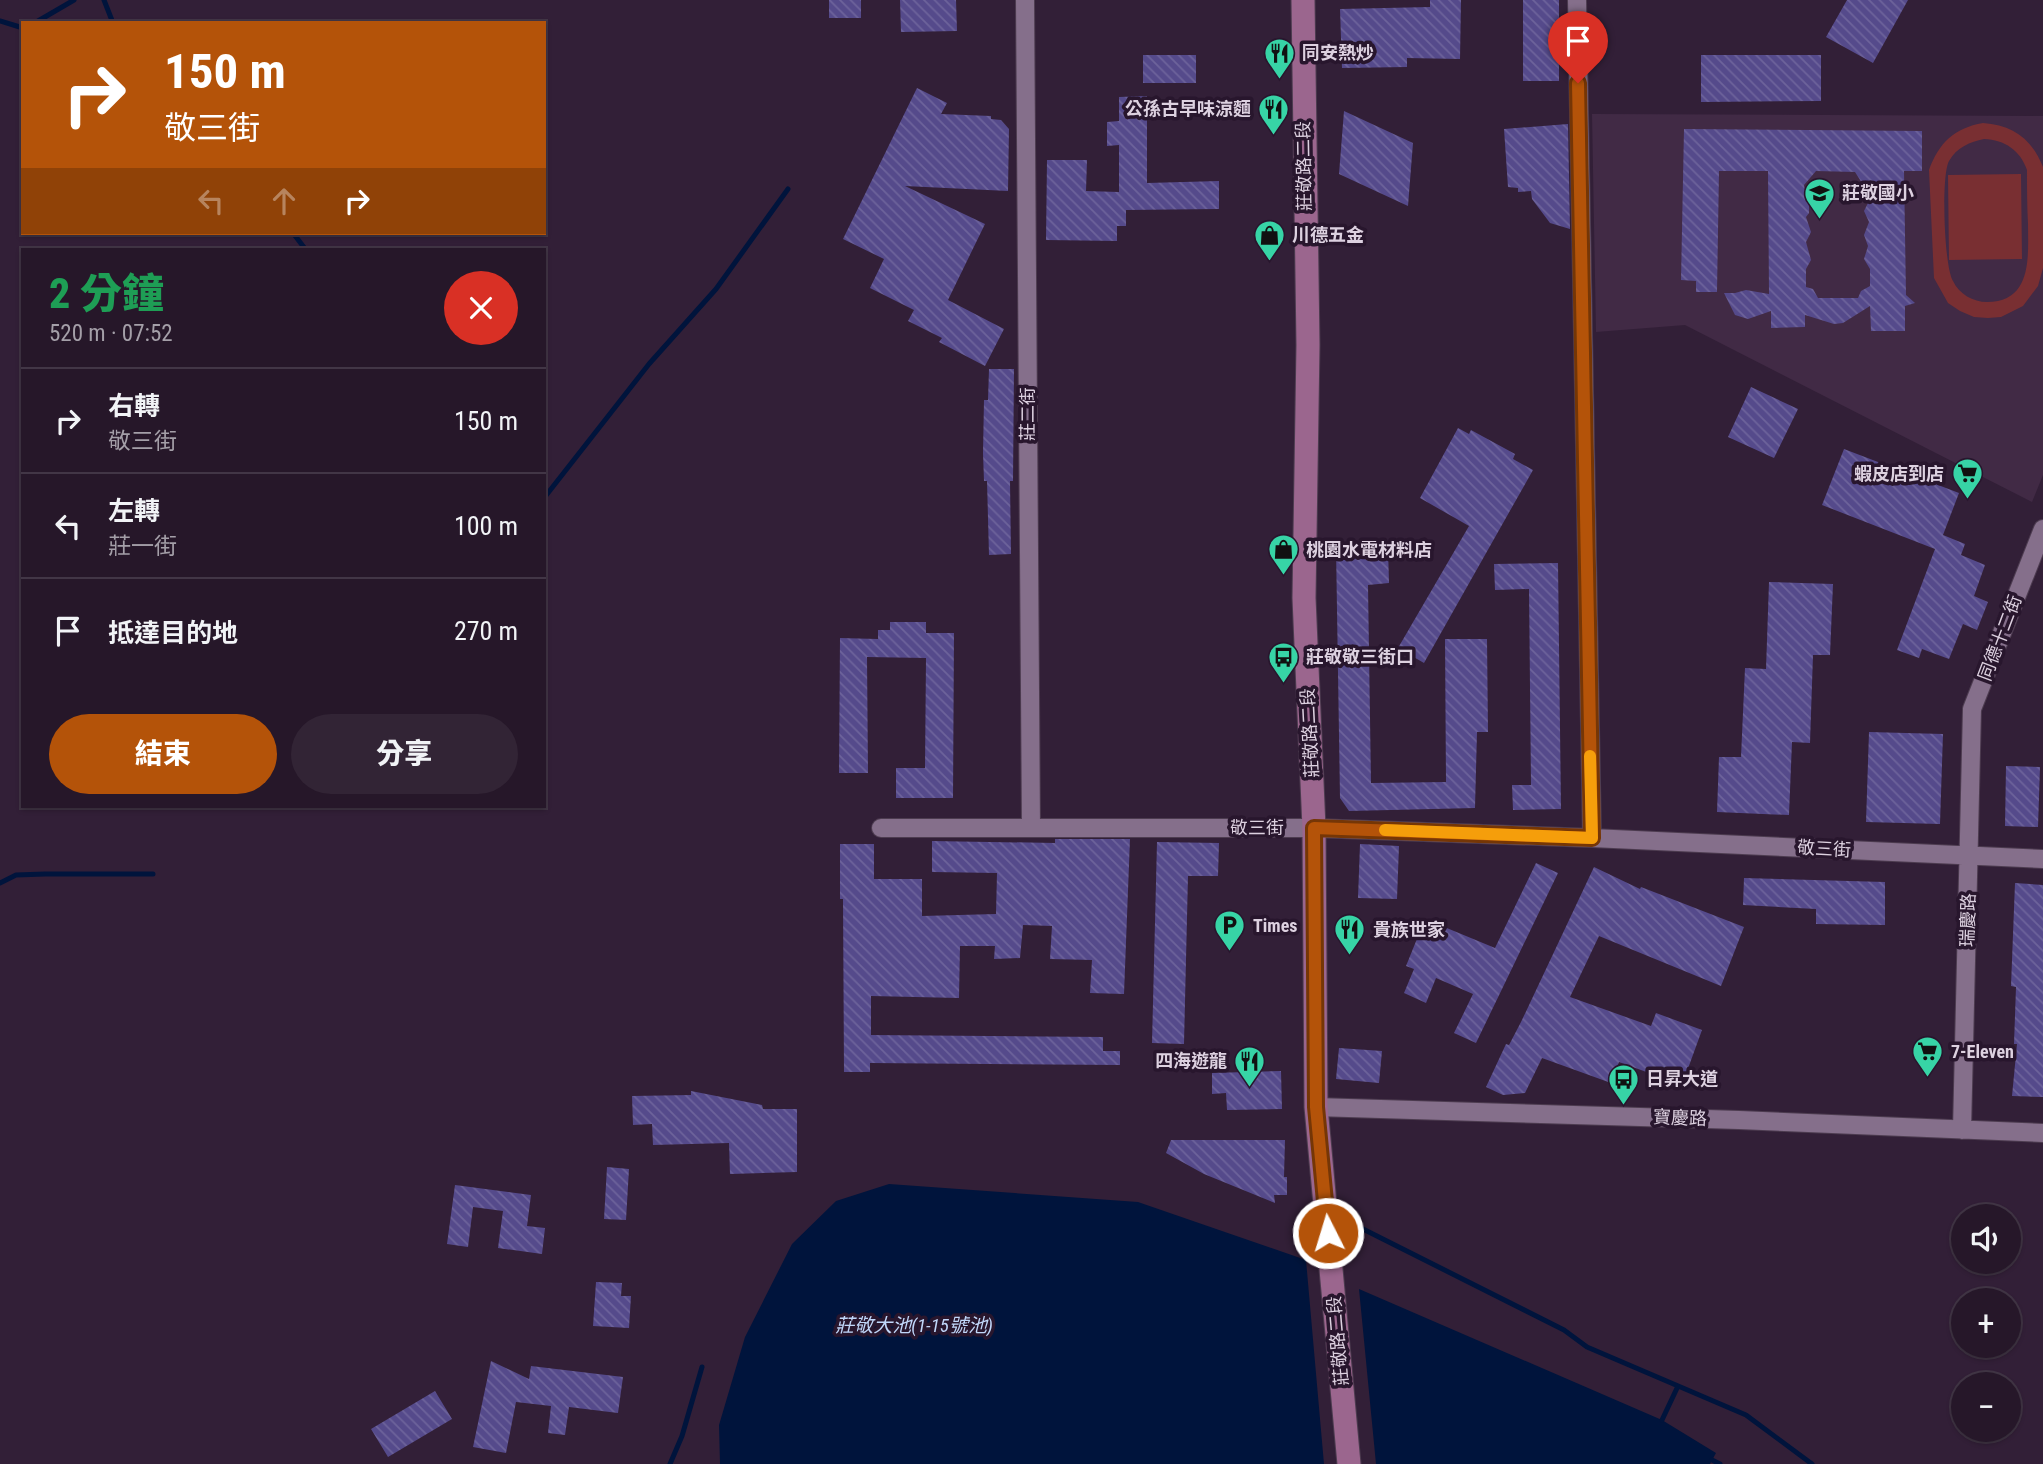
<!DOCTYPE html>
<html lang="zh-TW">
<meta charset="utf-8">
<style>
:root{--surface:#261729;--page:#322435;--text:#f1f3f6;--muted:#a49fa8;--line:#423646;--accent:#b45309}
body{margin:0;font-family:"Roboto Condensed","Noto Sans TC",sans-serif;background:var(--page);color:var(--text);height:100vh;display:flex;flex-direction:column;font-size:26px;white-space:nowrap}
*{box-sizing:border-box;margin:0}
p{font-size:23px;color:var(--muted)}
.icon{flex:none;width:38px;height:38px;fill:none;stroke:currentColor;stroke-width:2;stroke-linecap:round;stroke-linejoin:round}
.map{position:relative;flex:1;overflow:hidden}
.drawer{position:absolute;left:21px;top:248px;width:525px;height:560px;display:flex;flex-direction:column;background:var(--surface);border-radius:0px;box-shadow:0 2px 5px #0004,0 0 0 2px var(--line)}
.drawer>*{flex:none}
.top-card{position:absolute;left:21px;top:21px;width:525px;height:214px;border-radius:0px;box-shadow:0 2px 5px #0004,0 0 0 2px var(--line);background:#b45309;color:#fff;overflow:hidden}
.buttons{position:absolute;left:1951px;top:1204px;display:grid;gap:14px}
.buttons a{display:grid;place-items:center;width:70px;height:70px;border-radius:50%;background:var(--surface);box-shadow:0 2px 5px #0004,0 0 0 2px var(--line);font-size:35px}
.pin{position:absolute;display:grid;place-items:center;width:60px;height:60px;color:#fff;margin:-72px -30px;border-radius:50% 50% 50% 0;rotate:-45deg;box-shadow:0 0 7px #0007}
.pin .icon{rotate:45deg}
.me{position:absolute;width:77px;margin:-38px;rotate:355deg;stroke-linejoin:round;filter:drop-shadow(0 0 5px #0008)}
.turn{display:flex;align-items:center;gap:24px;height:147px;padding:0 28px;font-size:32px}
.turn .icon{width:91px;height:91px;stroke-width:2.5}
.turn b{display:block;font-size:49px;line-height:60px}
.lanes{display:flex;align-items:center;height:66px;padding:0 28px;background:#0003;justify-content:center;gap:35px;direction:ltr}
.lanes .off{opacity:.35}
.round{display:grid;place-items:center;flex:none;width:74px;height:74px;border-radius:37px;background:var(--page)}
.summary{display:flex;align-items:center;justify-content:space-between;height:119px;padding:0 28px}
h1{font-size:42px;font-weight:800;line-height:52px;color:#1e9e55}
.cta{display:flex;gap:14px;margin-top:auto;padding:14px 28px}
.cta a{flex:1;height:80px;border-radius:42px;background:var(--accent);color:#fff;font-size:28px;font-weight:800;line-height:80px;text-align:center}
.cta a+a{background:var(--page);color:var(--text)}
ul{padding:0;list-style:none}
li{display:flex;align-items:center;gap:21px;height:105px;padding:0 28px;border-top:2px solid var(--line)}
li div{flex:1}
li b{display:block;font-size:26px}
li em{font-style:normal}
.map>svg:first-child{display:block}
</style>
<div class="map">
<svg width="2043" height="1464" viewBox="0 0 2043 1464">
<defs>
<pattern id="building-back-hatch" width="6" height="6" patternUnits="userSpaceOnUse" patternTransform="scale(1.75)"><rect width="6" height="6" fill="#554a8b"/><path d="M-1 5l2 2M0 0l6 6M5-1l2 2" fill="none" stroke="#6d639b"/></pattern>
</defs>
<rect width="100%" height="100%" fill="#321f37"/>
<path fill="#412a45" d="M1592 114 2043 116V475L2032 502 1685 325 1596 332Z"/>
<path fill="#792f32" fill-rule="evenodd" d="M1983 123C2013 125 2032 139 2043 167V268L2038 286 2023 306 2001 317 1988 318 1974 317 1960 311 1948 303 1934 278 1929 170C1939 143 1954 128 1983 123ZM1984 139C2005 140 2020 150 2027 170 2027 188 2027 206 2028 224 2028 255 2033 302 1987 302 1973 302 1959 294 1953 281 1944 267 1941 175 1949 161 1957 147 1970 142 1984 139Z
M2021 174 2022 259 1949 260 1948 175Z"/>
<path fill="#00143c" d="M889 1184 1138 1202 1306 1260 1324 1464H720L719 1425 745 1337 792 1244 836 1201Z
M1359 1289 1662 1420 1716 1453 1710 1464H1376Z"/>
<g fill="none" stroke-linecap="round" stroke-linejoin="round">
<path stroke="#00143c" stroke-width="5" d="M104 0 113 23
M0 21 23 28
M38 21 74 0
M293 233 306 250
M544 498 649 364 716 289 788 189
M0 883 16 875 45 874H153
M1349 1222 1564 1330 1587 1347 1746 1415 1812 1464
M1662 1420 1678 1386
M1712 1460 1720 1464
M670 1464 682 1436 702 1367"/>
</g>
<path fill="url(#building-back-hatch)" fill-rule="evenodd" d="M829 0H861V18H829Z
M900 0H956L957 31 901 32Z
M1430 0H1461L1460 59 1407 58V67L1342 68 1340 9 1430 7Z
M1523 0H1559V81H1523Z
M1847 0H1908L1873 63 1826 37Z
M1143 55H1196V83H1143Z
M1701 55H1821V101L1701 102Z
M917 88 947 103 941 114 991 116V119L1001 120 1009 129 1008 191 905 186 985 224 948 300 1004 329 985 366 939 342 942 338 908 321 914 310 870 288 884 259 843 239Z
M1147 96V183L1219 181V209L1126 210V226H1117V241L1046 240 1047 160H1087L1086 191 1119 192V145L1107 146V122L1119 121V97Z
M1344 111 1413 143 1408 206 1339 174Z
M1568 124 1570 229 1550 223 1532 199 1531 191 1518 192V188L1508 187 1504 129Z
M1684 129 1922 131V171H1904L1906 295 1915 303 1905 306V331H1871L1870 306 1843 323 1834 324 1805 315V327L1771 328V311L1748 319 1735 315 1724 293H1735L1746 290 1769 294 1768 171H1719L1717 292H1696V281L1681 280ZM1816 171 1855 172 1862 183 1868 184V203L1864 211 1869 222 1864 235 1868 246 1864 259 1870 269V286L1861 291 1858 298H1818L1813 289 1806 287V269L1811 260 1806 242 1811 232 1806 217 1809 213V206L1806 198 1804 185Z
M989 369H1014L1013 481H1010L1011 554 989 555 987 481H984L983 453 984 400H988Z
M1751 387 1798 409 1774 458 1728 437Z
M1458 428 1469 434 1471 430 1515 454 1513 459 1533 470 1424 663 1398 648 1469 526 1420 498Z
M1844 449 1959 493 1943 535 1965 544 1961 555 1985 565 1974 596 1988 602 1977 630 1963 624 1949 659 1922 649 1919 658 1897 650 1935 549 1822 505Z
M1336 547 1388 548 1389 583 1368 585 1371 783 1446 782 1445 639H1487L1488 732H1477L1475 808 1349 811 1340 798Z
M1558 563 1561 809 1513 810 1512 785H1531L1529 589 1495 590 1494 564Z
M1769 582 1833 584 1830 655H1813L1810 743 1792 742 1789 815 1717 812 1719 757H1741L1745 668 1766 669Z
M890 622H926V633H954L953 798H896V768H925L926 658 867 657 868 773H839L840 638 878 639V630H890Z
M1869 732 1943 734 1940 824 1866 822Z
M2006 766 2040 767 2038 827 2005 826Z
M1055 839H1130L1124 994 1090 993 1092 960 1050 959 1052 926 1023 925 1020 958 994 959 995 946H960L959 998 871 996V1035L1103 1037V1051H1120V1065L870 1063V1072H844L843 899H840V844H874V879H922V916L996 914 997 873 932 872V841L1055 843Z
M1157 842 1219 843 1218 876H1188L1184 1044 1152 1043Z
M1360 844 1399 846 1397 899 1358 898Z
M1536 863 1558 873 1476 1043 1454 1033 1473 994 1436 978 1426 1003 1404 993 1414 969 1406 966 1425 919 1495 948Z
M1594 867 1640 889 1641 887 1744 927 1721 986 1599 936 1570 997 1651 1026 1656 1013 1702 1030 1682 1085 1619 1062 1611 1083 1542 1058 1525 1093 1503 1095 1486 1087 1506 1044 1509 1045 1521 1022Z
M1744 878 1885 882V925L1816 924V909L1743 905Z
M2015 883 2043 885V1097L2012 1096 2017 1044H2014L2016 987 2011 986Z
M1339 1048 1382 1051 1379 1083 1336 1079Z
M1281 1071 1282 1109 1227 1110 1226 1093 1212 1094V1073Z
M691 1091 762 1105 763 1109H797V1172L730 1174 729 1143 653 1145 652 1124 633 1125 632 1096 691 1095Z
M1171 1140H1285L1284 1177H1287V1195H1274L1275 1203 1204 1174 1166 1153Z
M607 1167 629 1169 626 1220 604 1219Z
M455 1185 531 1195 527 1226 545 1228 542 1254 498 1248 503 1211 473 1207 468 1247 447 1244Z
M596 1282 622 1283 621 1296H631L629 1328 593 1326Z
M491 1361 529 1379 531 1366 623 1377 618 1413 569 1407 565 1435 548 1433 551 1406 516 1402 506 1453 473 1447Z
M435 1391 452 1419 388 1457 371 1429Z"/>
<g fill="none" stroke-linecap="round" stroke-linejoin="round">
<defs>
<path id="street" d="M1025 0 1031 828
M1577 0 1592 838
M881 828H1314L1592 838 2043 859
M1316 1107 1739 1120 2043 1133
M1962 1130 1972 709 2043 529"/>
<path id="secondary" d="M1303 0 1308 345 1304 598 1314 828 1316 1107 1349 1464"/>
</defs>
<use href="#street" stroke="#4d3c50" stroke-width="20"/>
<use href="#secondary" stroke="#4d3c50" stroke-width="25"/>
<use href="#street" stroke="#856f8b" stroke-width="18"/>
<use href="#secondary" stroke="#9b668e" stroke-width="23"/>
</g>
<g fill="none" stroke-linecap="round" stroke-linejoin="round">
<defs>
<path id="route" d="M1328 1233 1316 1107 1314 828 1592 838 1578 83"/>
</defs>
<use href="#route" stroke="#753606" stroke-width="18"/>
<use href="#route" stroke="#b45309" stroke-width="12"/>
<path stroke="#f59e0b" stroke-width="12" d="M1385 830 1592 838 1590 756"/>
</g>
<defs>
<symbol id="restaurant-pin" viewBox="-11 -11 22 30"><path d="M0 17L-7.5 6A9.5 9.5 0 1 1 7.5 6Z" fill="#37d4a6" stroke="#28162d"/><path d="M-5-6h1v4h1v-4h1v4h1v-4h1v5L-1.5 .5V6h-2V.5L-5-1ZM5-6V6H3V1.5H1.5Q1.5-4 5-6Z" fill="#111"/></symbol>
<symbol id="school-pin" viewBox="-11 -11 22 30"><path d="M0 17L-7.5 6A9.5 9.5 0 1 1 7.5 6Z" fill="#37d4a6" stroke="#28162d"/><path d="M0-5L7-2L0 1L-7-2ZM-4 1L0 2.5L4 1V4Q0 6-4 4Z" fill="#111"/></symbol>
<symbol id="shop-pin" viewBox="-11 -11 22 30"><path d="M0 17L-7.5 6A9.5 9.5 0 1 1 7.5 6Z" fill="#37d4a6" stroke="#28162d"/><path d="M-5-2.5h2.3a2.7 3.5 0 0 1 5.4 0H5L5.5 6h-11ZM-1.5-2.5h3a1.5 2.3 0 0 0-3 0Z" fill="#111"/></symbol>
<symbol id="supermarket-pin" viewBox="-11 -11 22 30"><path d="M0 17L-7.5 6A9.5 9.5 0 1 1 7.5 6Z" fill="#37d4a6" stroke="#28162d"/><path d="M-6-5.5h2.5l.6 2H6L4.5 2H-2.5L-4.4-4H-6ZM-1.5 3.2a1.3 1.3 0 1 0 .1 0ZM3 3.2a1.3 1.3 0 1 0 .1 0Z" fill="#111"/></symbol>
<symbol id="bus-pin" viewBox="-11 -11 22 30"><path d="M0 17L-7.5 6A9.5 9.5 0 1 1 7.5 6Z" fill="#37d4a6" stroke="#28162d"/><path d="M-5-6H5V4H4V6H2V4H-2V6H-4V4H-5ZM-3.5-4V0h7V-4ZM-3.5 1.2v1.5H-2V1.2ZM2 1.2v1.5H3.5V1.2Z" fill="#111"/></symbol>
<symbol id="parking-pin" viewBox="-11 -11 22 30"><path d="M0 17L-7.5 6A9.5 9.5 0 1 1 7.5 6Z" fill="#37d4a6" stroke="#28162d"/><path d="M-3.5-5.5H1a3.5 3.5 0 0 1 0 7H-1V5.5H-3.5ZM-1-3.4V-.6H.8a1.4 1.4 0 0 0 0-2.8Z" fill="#111"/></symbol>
</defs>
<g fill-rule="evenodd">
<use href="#restaurant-pin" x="1262" y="36" width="35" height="47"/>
<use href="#restaurant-pin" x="1256" y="92" width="35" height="47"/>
<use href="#school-pin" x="1802" y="176" width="35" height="47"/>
<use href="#shop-pin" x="1252" y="218" width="35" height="47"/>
<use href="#supermarket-pin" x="1950" y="456" width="35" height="47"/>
<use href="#shop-pin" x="1266" y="532" width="35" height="47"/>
<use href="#bus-pin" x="1266" y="640" width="35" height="47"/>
<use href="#parking-pin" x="1212" y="908" width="35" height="47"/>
<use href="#restaurant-pin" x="1332" y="912" width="35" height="47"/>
<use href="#supermarket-pin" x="1910" y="1034" width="35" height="47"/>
<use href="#restaurant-pin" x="1232" y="1044" width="35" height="47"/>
<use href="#bus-pin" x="1606" y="1062" width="35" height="47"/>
</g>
<g text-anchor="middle" stroke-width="7" stroke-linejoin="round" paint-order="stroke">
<g font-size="18" font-weight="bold" fill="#ddd1e0" stroke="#28162d" text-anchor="start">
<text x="1302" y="59">同安熱炒</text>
<text x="1251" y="115" text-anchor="end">公孫古早味涼麵</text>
<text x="1842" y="199">莊敬國小</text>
<text x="1292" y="241">川德五金</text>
<text x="1944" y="480" text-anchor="end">蝦皮店到店</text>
<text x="1306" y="556">桃園水電材料店</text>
<text x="1306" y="663">莊敬敬三街口</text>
<text x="1253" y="932">Times</text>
<text x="1373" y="936">貴族世家</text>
<text x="1951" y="1058">7-Eleven</text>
<text x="1227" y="1067" text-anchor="end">四海遊龍</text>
<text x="1646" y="1085">日昇大道</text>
</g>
<g font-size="18" fill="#ddd1e0" stroke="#28162d">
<text transform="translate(1304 166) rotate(-91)" y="6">莊敬路二段</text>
<text transform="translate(1028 414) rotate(-90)" y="6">莊二街</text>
<text transform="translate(2000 638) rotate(-69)" y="6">同德十二街</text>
<text transform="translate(1310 733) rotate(-93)" y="6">莊敬路二段</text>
<text x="1257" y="834">敬三街</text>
<text transform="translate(1824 849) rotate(3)" y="6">敬三街</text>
<text transform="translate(1968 920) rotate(-88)" y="6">瑞慶路</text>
<text transform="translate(1680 1118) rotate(2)" y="6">寶慶路</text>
<text transform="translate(1338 1341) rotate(-95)" y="6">莊敬路二段</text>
</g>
<g font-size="19" font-style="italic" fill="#c1d7fa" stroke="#28162d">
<text x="914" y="1332">莊敬大池(1-15號池)</text>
</g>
</g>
</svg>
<div class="buttons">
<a><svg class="icon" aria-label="sound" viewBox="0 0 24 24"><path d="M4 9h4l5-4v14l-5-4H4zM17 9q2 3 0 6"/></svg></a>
<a>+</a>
<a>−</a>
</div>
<div class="pin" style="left:1578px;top:83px;background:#d93025"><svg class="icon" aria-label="arrive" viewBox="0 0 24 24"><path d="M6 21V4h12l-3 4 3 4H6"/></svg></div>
<svg class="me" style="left:1328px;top:1233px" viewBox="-20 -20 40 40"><circle r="17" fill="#b45309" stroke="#fff" stroke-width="3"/><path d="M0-11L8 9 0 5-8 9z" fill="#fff"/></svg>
<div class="top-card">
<div class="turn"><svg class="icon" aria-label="right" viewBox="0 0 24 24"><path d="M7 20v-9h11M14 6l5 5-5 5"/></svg><div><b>150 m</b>敬三街</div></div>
<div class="lanes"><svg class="icon off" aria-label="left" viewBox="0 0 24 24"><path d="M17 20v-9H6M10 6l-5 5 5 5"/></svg><svg class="icon off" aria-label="ahead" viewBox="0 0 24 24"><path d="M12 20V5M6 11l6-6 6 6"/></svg><svg class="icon" aria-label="right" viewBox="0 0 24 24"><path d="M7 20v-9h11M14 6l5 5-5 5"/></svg></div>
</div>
<section class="drawer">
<div class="summary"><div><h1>2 分鐘</h1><p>520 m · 07:52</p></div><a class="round" style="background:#d93025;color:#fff"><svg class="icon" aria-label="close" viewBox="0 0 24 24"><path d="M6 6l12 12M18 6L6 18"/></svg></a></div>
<ul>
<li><svg class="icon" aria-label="right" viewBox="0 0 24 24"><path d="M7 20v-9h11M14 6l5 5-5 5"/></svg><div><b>右轉</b><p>敬三街</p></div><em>150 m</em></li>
<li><svg class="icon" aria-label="left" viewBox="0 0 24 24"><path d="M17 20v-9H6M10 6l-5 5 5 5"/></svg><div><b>左轉</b><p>莊一街</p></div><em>100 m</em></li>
<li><svg class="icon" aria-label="arrive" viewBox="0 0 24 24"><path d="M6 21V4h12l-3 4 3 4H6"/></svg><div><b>抵達目的地</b></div><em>270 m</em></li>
</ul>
<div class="cta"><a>結束</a><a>分享</a></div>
</section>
</div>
